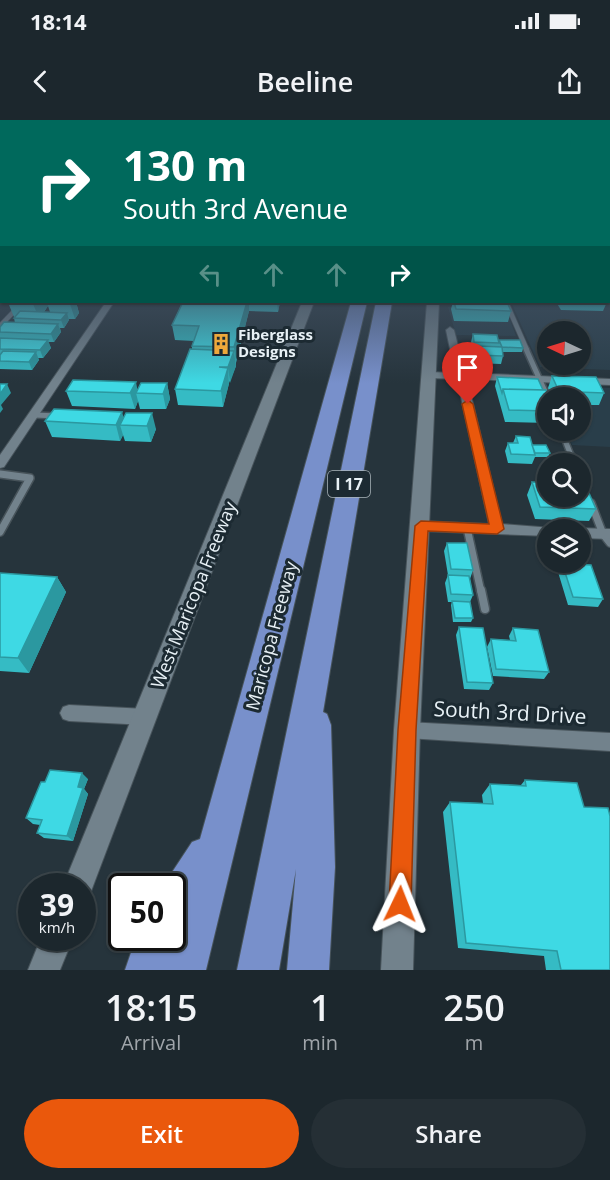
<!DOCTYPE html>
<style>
:root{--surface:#1c272d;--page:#252f35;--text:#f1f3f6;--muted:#a0a5aa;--line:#3a4449;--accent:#ea580c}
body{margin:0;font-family:"Open Sans",sans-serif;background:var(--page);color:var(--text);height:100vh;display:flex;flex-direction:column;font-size:22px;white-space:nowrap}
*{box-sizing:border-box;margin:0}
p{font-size:20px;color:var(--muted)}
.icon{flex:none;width:33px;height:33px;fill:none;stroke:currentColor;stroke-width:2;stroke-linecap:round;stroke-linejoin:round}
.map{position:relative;height:850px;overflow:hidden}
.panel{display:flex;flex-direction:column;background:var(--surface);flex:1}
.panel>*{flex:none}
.guide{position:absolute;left:0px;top:0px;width:610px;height:183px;box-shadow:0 2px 4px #0004,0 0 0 2px var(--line);background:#00695c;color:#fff;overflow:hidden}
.needle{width:39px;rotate:274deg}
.buttons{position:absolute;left:537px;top:201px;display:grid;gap:12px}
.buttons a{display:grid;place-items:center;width:54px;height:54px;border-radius:50%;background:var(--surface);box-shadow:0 2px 4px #0004,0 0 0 2px var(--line);font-size:30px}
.speed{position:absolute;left:18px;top:753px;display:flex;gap:12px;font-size:30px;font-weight:700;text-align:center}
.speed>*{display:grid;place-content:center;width:78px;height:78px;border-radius:50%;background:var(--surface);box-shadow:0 2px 4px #0004,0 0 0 2px var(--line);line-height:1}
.speed small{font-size:15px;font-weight:400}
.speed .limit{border:3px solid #111;border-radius:9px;background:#fff;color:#111}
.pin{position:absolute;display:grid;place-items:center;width:51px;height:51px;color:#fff;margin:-62px -26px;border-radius:50% 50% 50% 0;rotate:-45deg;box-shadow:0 0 6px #0007}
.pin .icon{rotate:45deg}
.me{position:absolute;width:66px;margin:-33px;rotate:2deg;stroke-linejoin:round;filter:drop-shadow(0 0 4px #0008)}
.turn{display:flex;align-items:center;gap:21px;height:126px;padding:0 24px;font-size:27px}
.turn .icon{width:78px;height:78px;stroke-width:2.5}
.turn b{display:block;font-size:42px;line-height:51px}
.lanes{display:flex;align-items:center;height:57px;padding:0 24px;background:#0003;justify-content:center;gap:30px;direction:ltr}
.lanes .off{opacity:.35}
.eta{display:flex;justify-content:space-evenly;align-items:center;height:102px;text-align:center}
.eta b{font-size:36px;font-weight:600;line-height:42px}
.action{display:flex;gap:12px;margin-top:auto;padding:12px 24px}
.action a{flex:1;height:69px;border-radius:36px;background:var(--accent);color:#fff;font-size:24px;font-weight:600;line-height:69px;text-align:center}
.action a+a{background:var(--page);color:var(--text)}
.status{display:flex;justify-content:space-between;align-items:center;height:42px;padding:0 30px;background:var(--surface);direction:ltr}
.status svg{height:16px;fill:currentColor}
header{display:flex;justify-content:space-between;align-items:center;height:78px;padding:0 24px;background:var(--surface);font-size:27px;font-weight:600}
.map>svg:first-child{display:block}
</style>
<div class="status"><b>18:14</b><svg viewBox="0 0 49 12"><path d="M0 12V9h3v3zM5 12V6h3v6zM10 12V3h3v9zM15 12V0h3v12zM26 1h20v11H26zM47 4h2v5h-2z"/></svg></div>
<header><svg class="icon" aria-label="back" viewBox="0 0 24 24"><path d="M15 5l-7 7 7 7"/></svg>Beeline<svg class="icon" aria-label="share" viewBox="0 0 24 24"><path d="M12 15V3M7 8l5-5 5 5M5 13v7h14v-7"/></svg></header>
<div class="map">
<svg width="610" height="850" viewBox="0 0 610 850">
<rect width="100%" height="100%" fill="#26343c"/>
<path fill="#293e4a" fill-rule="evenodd" d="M610 144V250L540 247 511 182H609ZM548 212H580V244H548Z
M448 187 506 189 516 216 456 215Z
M548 266 610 268V327L572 325 566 311 580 310V278L552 277Z"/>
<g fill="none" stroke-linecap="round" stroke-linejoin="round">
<defs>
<path id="lane-far3" d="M506 182 527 230
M0 206 23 182"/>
<path id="lane-far2" d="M526 229 548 278
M34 295 59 296
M561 310 572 338"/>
<path id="lane-far1" d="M571 336 574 344
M0 354 30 358 0 412
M591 383 603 414 610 423
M467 408 481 472"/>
<path id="lane" d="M481 470 485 489"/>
<path id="street" d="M0 155H2V159H0Z
M106 182H114L4 347 0 348V335Z
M450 207 454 210 465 253 610 259V265L467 259 502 404 553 408 554 410H548V416L421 411 414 406 421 401 489 404 457 259 430 258 425 255 430 252 455 253 446 210Z
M580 408 610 409V419L580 418V410H576Z
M69 585 146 589 152 591 155 597 152 603 146 605 69 601 63 599 60 593 63 587Z
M407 602 610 613V631L407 618 401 616 398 610 401 604Z"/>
<path id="secondary" d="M302 182H314L93 766 89 777 82 779V766H63Z
M427 182H439L420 610 413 850H381L394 610Z
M41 818H73L60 850H28Z"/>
<path id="highway" d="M351 182H367L206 850H125L136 818H172V766H163L192 722 200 719Z
M376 182H392L323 592 327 594 331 605 335 747 329 850H287L296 749 279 850H237Z"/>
</defs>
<use href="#lane-far3" stroke="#47535a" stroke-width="6"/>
<use href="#lane-far2" stroke="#47535a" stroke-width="8"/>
<use href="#lane-far1" stroke="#47535a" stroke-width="10"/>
<use href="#lane" stroke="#47535a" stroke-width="11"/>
<use href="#street" stroke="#47535a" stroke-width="2"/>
<use href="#secondary" stroke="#47535a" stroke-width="2"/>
<use href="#highway" stroke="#47535a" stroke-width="2"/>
<use href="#lane-far3" stroke="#72828c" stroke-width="4.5"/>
<use href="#lane-far2" stroke="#72828c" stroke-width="5"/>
<use href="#lane-far1" stroke="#72828c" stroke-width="7"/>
<use href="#lane" stroke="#72828c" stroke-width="8"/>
<use href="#street" fill="#72828c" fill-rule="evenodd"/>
<use href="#secondary" fill="#72828c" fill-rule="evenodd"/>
<use href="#highway" fill="#7890cb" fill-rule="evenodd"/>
</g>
<path fill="#35bbc4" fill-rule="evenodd" d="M0 160H2V182H76L79 193 75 199H69V200L64 208H60L61 212 54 222H48L51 228 43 238H38L39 240 32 250 0 249V207L15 203 14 198 15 197H14L9 185H0ZM48 186 50 192H44Z
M128 182H280L278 192 249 191 236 242V246L229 263 223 287 178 285 175 269 192 229V226L194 221 175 220 172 205 181 185 128 183Z
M453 182H507L511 191 508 202 454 201 451 189Z
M556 182H607L603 191 561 190Z
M473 214 499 221V220L523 228 522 232H503V236L501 244 474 243 473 237 475 230H473L471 222Z
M552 256 604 273 599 285H585L589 292 583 305H580V278H552L548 268Z
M497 257 543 270 548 278V303L505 302 495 266Z
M167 263 170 279 166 289H140L138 281 135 289 72 286 66 271 137 270Z
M126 293 156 309 151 322 125 321 123 315 120 321 52 317 45 301 124 297Z
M516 316 550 333 548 337H535L532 344 508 343 505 331 508 323H513Z
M532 362 596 389 589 401 535 399 527 375Z
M447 423 473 450 470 459 473 475 470 482 473 498 471 502H453L451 485 452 482H448L445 463 448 455 444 431Z
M562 443 603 479 598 487 568 485 558 452Z
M0 453 57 457 66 472 29 553 0 551Z
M459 507 493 563 489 570 464 569 456 515Z
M513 508 549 552 544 559 493 556 487 527 491 519 510 520 509 516Z
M88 659 84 669 88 674 73 721 44 718 37 713 40 705 33 704 26 698 45 662Z
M525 660 610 850H546L544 836 458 828 443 692 450 682 483 683 482 675 490 664 521 665Z"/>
<path fill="#2b98a0" d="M35 182H52L47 183 48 186 39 198 33 184Z
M73 182H76L79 193 75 199 70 184Z
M247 182H249V191L236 243 234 227Z
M277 182H280L278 192Z
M67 193 69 200 64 208 61 200Z
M58 204 61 212 54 222 51 214Z
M48 220 51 228 43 238 40 230Z
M234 231 236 246 230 263 228 247Z
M36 232 39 240 32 250 29 242Z
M228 248 229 264 223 287 221 271Z
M136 262 138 273H136L138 281 135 289 130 273Z
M167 263 170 279 166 289 163 274Z
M7 264 11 273 1 285 3 289 0 293V274Z
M122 292 126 305H120L123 315 120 321 116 305Z
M152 293 156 309 151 322 147 306Z
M57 457 66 472 29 553 18 538Z
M82 653 88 659 84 669 88 674 73 721 67 716 78 667Z"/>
<path fill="#3ed9e4" stroke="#2b98a0" stroke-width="1.5" d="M0 160H2V174H0Z
M9 182H35L33 184 8 183Z
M49 182H73L70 184 47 183Z
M183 182H247L234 227 192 226 199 206 172 205Z
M454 182H507L511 191 456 189Z
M20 191 67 193 61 200 14 198Z
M4 202 58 204 51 214 0 212V207Z
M473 214 497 215 499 223 474 222Z
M0 218 48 220 40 230 0 229Z
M499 220H520L523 228 502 227Z
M478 226 502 227 503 236 476 235 475 229H478Z
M190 229 234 231 228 247H219L228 248 221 271 175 269Z
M3 231 36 232 29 242 0 241V235Z
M552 256 596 257 604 273 579 272 589 292H580V278H562Z
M497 257 538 259 543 270 503 269 502 273Z
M73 260 136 262 130 273 66 271Z
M141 263H167L163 274 136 273Z
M0 264H7L0 274Z
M503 269 546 270 549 278H548V291L509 290Z
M54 289 122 292 116 305 45 301Z
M126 293H152L147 306 120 305Z
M516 316 530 317 535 335 511 334 508 323H518Z
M532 325H546L550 333H535Z
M532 362 548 363V376H580V364H585L596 389 540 387Z
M447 423H467L473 450 451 449Z
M562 443 591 445 603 479 573 477Z
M0 453 57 457 18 538 0 537Z
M448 455 469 456 473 475 451 474Z
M452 481 470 482 473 498H455Z
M459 507 483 508 493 563 467 562Z
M513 508 538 510 549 552 496 549 491 519 516 521Z
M50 650 82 653 78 667 83 668 67 716 37 713 42 700 26 698 41 662H45Z
M525 660 577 663 584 687 608 688 610 696V850H561L557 831 466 823 450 682 493 684 490 664 526 666Z"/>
<linearGradient id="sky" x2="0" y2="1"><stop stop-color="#151d21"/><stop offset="0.55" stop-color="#415061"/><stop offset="1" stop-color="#415061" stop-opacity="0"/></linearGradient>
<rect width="610" height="263" fill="url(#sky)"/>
<path fill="#ea580c" stroke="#983908" stroke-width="1.5" d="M468 280 473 284 504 409 497 414 428 411 416 610 411 784 407 792 400 795 392 792 389 784 398 610 415 406 421 401 489 404 462 284Z"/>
<defs>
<symbol id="building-bare" viewBox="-9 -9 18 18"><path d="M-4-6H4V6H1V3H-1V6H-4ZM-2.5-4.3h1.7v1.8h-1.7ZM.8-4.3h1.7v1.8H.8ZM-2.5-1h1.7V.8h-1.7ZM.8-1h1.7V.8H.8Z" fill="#eda83b" stroke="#1c2a32" stroke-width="2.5" paint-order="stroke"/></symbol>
</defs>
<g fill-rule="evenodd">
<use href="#building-bare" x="206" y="209" width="30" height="30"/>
</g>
<g text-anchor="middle" stroke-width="6" stroke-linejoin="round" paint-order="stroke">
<g font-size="15" font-weight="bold" fill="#e8f1f6" stroke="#1c2a32" text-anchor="start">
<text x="238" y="220">Fiberglass<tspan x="238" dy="17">Designs</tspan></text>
</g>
<rect fill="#1c2a32" stroke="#abb5bb" stroke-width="1.5" x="328" y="351" width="42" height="26" rx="4.5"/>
<g font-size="16" font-weight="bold" fill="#e8f1f6">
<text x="349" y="370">I 17</text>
</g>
<g font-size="18" fill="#e8f1f6" stroke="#1c2a32">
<text transform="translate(194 475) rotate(-68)" y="6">West Maricopa Freeway</text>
<text transform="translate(272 516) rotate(-75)" y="6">Maricopa Freeway</text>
</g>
<g font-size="21" fill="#e8f1f6" stroke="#1c2a32">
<text transform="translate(510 593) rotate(3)" y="7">South 3rd Drive</text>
</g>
</g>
</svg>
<div class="buttons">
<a><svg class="needle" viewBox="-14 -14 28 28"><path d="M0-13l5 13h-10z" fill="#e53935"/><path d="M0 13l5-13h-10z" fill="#a0a5aa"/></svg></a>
<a><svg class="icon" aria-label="sound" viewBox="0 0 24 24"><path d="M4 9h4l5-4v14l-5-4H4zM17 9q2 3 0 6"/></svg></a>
<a><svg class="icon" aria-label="search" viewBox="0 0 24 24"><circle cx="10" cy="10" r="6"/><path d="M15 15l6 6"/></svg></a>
<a><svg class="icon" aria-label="layers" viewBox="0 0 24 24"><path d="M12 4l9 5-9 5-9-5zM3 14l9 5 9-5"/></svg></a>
</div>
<div class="speed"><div>39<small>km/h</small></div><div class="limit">50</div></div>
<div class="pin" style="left:468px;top:284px;background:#d93025"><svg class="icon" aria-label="arrive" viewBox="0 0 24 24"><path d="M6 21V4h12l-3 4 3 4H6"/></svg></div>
<svg class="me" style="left:400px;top:784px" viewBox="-20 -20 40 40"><path d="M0-17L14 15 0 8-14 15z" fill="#ea580c" stroke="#fff" stroke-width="4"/></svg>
<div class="guide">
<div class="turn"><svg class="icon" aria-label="right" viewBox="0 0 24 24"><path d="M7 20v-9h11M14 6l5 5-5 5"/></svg><div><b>130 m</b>South 3rd Avenue</div></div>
<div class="lanes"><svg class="icon off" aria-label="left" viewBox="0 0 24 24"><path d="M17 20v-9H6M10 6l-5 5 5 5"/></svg><svg class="icon off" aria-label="ahead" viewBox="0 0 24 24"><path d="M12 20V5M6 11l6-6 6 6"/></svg><svg class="icon off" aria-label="ahead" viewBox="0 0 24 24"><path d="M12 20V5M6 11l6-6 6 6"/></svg><svg class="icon" aria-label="right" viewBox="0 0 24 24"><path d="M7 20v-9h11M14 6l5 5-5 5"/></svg></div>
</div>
</div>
<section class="panel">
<div class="eta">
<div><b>18:15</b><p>Arrival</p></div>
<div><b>1</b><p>min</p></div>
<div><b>250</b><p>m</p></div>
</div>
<div class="action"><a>Exit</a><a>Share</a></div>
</section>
